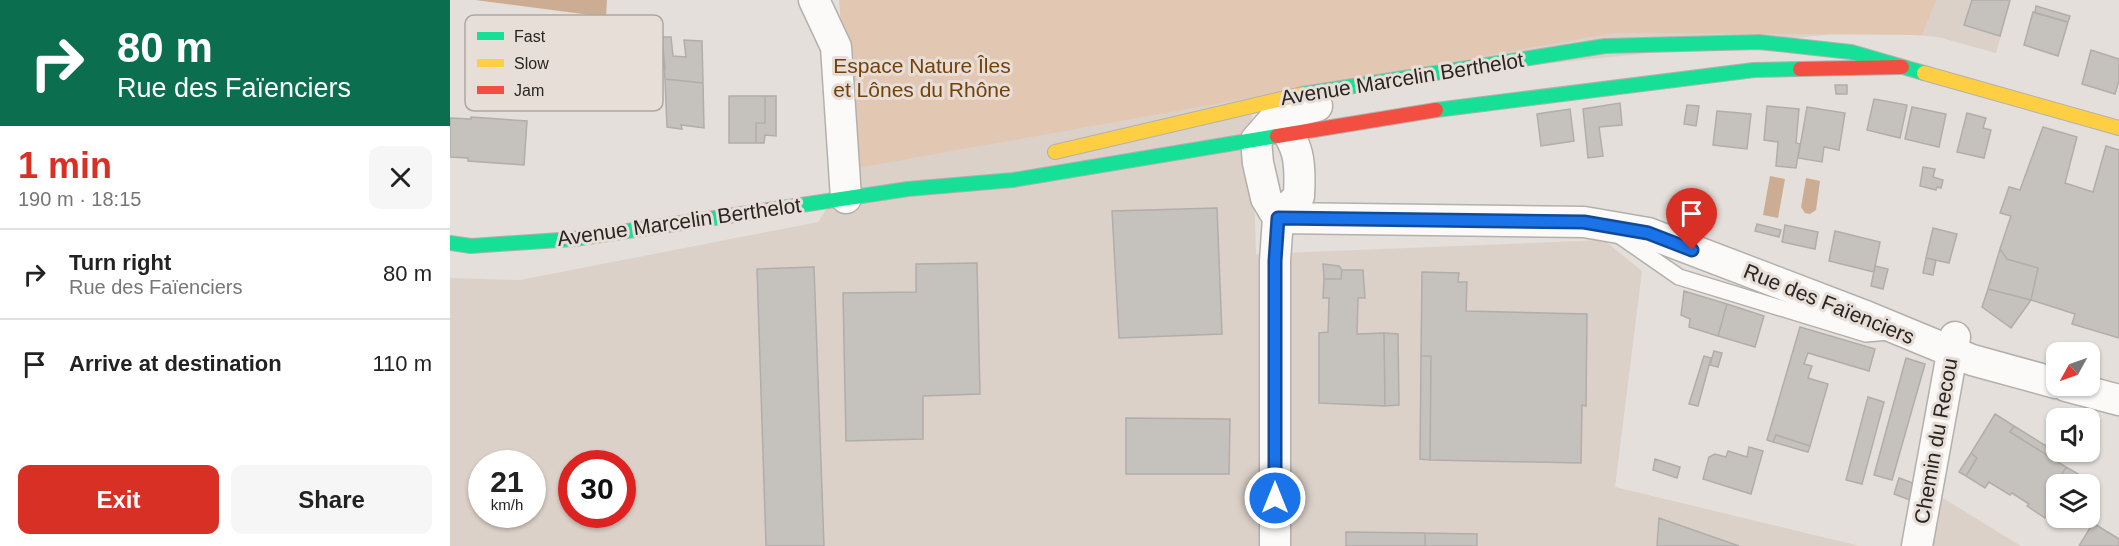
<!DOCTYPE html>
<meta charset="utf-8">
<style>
:root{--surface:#fff;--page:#f6f6f6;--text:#222;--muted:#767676;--line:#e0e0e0;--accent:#d93025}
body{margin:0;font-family:Arial,sans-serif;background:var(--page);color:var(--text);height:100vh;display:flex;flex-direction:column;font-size:22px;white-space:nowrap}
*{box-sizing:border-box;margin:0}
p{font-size:20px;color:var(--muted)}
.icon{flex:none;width:33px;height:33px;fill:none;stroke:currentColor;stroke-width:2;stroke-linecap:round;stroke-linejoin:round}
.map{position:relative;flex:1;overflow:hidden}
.details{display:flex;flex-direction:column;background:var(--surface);width:450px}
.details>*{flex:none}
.banner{background:#0b6e4f;color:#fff;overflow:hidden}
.needle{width:39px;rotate:230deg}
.tools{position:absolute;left:1596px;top:342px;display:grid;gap:12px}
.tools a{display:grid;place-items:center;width:54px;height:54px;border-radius:12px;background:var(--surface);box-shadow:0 2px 4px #0004;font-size:30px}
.speed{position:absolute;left:18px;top:450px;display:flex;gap:12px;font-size:30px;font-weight:700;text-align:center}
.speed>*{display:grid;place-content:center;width:78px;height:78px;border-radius:50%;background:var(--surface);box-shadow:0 2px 4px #0004;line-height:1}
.speed small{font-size:15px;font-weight:400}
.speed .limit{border:9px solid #d22;background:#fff;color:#111}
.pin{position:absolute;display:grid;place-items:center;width:51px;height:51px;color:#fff;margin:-62px -26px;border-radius:50% 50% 50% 0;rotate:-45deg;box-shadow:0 0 6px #0007}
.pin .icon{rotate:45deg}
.me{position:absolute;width:66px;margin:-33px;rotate:0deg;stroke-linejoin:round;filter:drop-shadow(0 0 4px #0008)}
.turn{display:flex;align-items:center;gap:21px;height:126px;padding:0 18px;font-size:27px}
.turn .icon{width:78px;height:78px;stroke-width:2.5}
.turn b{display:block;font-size:42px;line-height:51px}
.round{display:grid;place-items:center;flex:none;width:63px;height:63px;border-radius:12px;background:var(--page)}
.head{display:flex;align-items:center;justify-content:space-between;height:102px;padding:0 18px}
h1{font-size:36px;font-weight:700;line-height:45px;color:var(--accent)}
.cta{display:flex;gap:12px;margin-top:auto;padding:12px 18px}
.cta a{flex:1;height:69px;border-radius:12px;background:var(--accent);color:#fff;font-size:24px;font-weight:700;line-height:69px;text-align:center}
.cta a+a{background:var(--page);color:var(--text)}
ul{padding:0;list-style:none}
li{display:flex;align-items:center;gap:18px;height:90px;padding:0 18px;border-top:2px solid var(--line)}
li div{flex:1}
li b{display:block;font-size:22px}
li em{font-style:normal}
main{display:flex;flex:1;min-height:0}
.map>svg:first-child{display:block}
</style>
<main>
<section class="details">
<div class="banner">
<div class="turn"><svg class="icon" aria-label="right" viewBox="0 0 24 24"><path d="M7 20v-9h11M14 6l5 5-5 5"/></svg><div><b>80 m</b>Rue des Faïenciers</div></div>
</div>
<div class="head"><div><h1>1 min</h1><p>190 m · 18:15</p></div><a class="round"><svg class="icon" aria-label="close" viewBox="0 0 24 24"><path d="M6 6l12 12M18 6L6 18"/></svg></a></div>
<ul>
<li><svg class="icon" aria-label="right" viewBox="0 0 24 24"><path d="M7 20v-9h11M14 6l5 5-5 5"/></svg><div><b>Turn right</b><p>Rue des Faïenciers</p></div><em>80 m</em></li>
<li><svg class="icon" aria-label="arrive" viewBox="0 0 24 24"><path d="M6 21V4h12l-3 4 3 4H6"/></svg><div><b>Arrive at destination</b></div><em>110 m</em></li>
</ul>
<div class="cta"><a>Exit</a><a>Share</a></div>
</section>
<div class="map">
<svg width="1669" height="546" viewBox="0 0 1669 546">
<rect width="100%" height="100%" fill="#e4dfda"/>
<path fill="#dcd1c8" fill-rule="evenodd" d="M766 0H1561L1546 53 1488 37 1413 31 801 94 806 254 1154 240 1192 271 1165 487 1410 546H0V278L70 280 368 222 413 153ZM32 464H82V514H32ZM122 464H172V514H122Z
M1493 498 1571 546H1460Z"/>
<path fill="#e2c8b3" d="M389 0H1486L1472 35 1164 33 402 169Z"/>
<path fill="#ccac93" d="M25 0H157L156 17Z
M1320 176 1335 179 1328 218 1313 215Z
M1356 178 1370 181 1366 210 1360 214 1355 213 1351 207Z"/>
<path fill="#c5c1bd" stroke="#b1adaa" stroke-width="1.5" d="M1522 0H1560L1550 36 1514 25Z
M1586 6 1620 16 1618 22 1585 13Z
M1583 12 1618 22 1608 56 1574 45Z
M197 36 212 37 215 68H201Z
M212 37H221L223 56 236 57 234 40 252 41 253 83 215 79Z
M1641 50 1669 59V81L1665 94 1632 84Z
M215 79 253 83 254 128 231 125 232 129 217 127Z
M1385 85H1397V94H1386Z
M279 96H315V123H306V143H279Z
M315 96H326V136L315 135 314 143H306V123H315Z
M1424 99 1457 105 1450 138 1417 130Z
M1170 103 1172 125 1149 127 1153 156 1138 158 1133 109Z
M1237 105 1249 106 1246 126 1234 124Z
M1317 106 1349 109 1346 143 1350 144 1346 168 1326 166 1328 142 1314 140Z
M1357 107 1395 113 1389 150 1374 147 1372 162 1348 158Z
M1462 107 1496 114 1489 147 1455 139Z
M1120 109 1124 141 1091 146 1087 114Z
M1267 111 1301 114 1297 149 1263 145Z
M1517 113 1536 118 1533 128 1541 130 1534 158 1507 152Z
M21 117 77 121 74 165 18 161V158L0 157V118L21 119Z
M1593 127 1627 137 1615 183 1643 192 1656 146 1669 150V338L1622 324 1625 314 1581 300 1588 268 1557 259 1550 249 1561 216 1550 213 1559 187 1570 190Z
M1473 167 1485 169 1483 177 1493 180 1491 188 1487 187 1486 190 1470 186Z
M767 208 772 334 669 338 662 211Z
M1307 224 1331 230 1329 237 1305 231Z
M1335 225 1368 232 1365 249 1332 242Z
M1483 228 1507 234 1499 263 1476 258Z
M1385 231 1430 242 1424 272 1379 261Z
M1550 249 1557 259 1588 268 1581 300 1538 289Z
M1476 258 1486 260 1483 275 1473 273Z
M527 263 530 394 473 396V439L396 441 393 293 466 292V264Z
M873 264 889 266 892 270 891 279H874Z
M1425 266 1438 269 1433 289 1421 286Z
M364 267 374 546H316L307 269Z
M892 270H913L915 298H908L907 334 934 333 935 406 869 403V333L878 332 879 298H873L874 279H891Z
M972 272 1009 273 1008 282H1017L1016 311 1137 314 1136 406 1132 405 1131 463 980 460 981 356H971Z
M1538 289 1581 300 1561 328 1532 307Z
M1234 291 1277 304 1268 336 1239 327 1240 319 1231 315Z
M1277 304 1314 316 1305 347 1268 336Z
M1350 327 1425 349 1419 371 1358 353 1354 364 1362 366 1358 378 1378 384 1360 446 1326 435 1323 442 1317 440Z
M934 333 948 334 949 405 935 406Z
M1264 351 1272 353 1268 367 1260 365Z
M971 356H981L980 460 970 459Z
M1254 356 1261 358 1248 406 1239 404Z
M1456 358 1475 364 1442 480 1424 475Z
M1418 397 1434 402 1412 484 1396 480Z
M1545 414 1564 426 1560 432 1616 467 1612 474 1629 484H1606V513L1601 509 1595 518 1577 506 1579 504 1562 493 1560 495 1539 482 1535 488 1516 476 1527 458 1521 453Z
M676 418 780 419 779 474H676Z
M1564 426 1601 449 1597 455 1560 432Z
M1326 435 1360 446 1358 452 1323 442Z
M1299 447 1313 451 1301 494 1253 479 1259 457 1265 454 1276 457 1278 451 1297 457Z
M1521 453 1527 458 1516 476 1509 472Z
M1205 459 1230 467 1227 478 1203 470Z
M1616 467 1635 478 1631 484 1612 474Z
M1449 478 1463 483 1460 500 1444 494Z
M1209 518 1289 546H1207Z
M1643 523 1669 539V546H1629Z
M896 532 975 533V546H896Z
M975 533 1027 534V546H975Z"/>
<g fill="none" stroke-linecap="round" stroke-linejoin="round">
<defs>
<path id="lane" d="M1167 234 1229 277 1416 334 1439 332"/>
<path id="street" d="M364 0 386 47 396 198
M826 115C849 146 851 159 849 196L828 218
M828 218 1134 222 1198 233 1418 317 1522 360 1606 383
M828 218 816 198 808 163 806 140 827 116 867 106
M1616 386 1669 400
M825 546V261L828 218
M1467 546 1505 337"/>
<path id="fast" d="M853 94 1155 46 1309 42 1401 52 1474 73
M986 110 1304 70 1350 69
M0 243 21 246 124 239 458 189 563 180 827 136"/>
<path id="slow" d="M1474 73 1669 128
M605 152 853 94"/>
<path id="jam" d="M1350 69 1452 67
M827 136 986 110"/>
</defs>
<use href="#lane" stroke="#b3b0ac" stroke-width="18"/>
<use href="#street" stroke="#b3b0ac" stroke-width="33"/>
<use href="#fast" stroke="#b3b0ac" stroke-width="16"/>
<use href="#slow" stroke="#b3b0ac" stroke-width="16"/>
<use href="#jam" stroke="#b3b0ac" stroke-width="16"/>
<use href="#lane" stroke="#fbfaf9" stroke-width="15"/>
<use href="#street" stroke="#fbfaf9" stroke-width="30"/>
<use href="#fast" stroke="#16e098" stroke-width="14"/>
<use href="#slow" stroke="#ffcf43" stroke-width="14"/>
<use href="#jam" stroke="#f24e42" stroke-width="14"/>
</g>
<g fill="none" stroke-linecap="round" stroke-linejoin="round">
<defs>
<path id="route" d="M825 498V261L828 218 1134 222 1198 233 1242 250"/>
</defs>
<use href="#route" stroke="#114b97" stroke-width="15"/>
<use href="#route" stroke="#1a73e8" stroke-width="10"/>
</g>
<g text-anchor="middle" stroke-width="6" stroke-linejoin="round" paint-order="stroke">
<g font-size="21" fill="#774106" stroke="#e7ded7">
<text x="472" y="73">Espace Nature Îles<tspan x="472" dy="24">et Lônes du Rhône</tspan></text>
</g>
<g font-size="21" fill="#292523" stroke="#e7ded7">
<text transform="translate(952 79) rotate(-9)" y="7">Avenue Marcelin Berthelot</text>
<text transform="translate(229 222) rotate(-8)" y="7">Avenue Marcelin Berthelot</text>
<text transform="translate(1379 304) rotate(22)" y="7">Rue des Faïenciers</text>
<text transform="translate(1486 441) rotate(-80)" y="7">Chemin du Recou</text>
</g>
</g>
<rect x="15" y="15" width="198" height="96" rx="9" fill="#e7ded7" stroke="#aea6a1" stroke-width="1.5"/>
<rect x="27" y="32" width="27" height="8" fill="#16e098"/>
<rect x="27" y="59" width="27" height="8" fill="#ffcf43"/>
<rect x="27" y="86" width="27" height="8" fill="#f24e42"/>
<g font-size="16" fill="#292523">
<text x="64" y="42">Fast</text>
<text x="64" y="69">Slow</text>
<text x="64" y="96">Jam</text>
</g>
</svg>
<div class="tools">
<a><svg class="needle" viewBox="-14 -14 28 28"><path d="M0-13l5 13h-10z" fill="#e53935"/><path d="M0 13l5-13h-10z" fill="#767676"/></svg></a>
<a><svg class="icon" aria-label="sound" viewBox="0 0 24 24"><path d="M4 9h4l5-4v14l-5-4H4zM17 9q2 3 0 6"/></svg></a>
<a><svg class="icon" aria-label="layers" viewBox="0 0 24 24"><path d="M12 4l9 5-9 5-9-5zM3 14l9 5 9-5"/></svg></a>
</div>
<div class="speed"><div>21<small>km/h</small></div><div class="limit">30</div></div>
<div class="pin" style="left:1242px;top:250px;background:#d93025"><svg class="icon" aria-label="arrive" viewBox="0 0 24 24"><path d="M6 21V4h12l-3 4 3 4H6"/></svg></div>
<svg class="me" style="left:825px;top:498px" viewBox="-20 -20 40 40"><circle r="17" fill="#1a73e8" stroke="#fff" stroke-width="3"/><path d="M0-11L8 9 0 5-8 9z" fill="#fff"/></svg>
</div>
</main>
